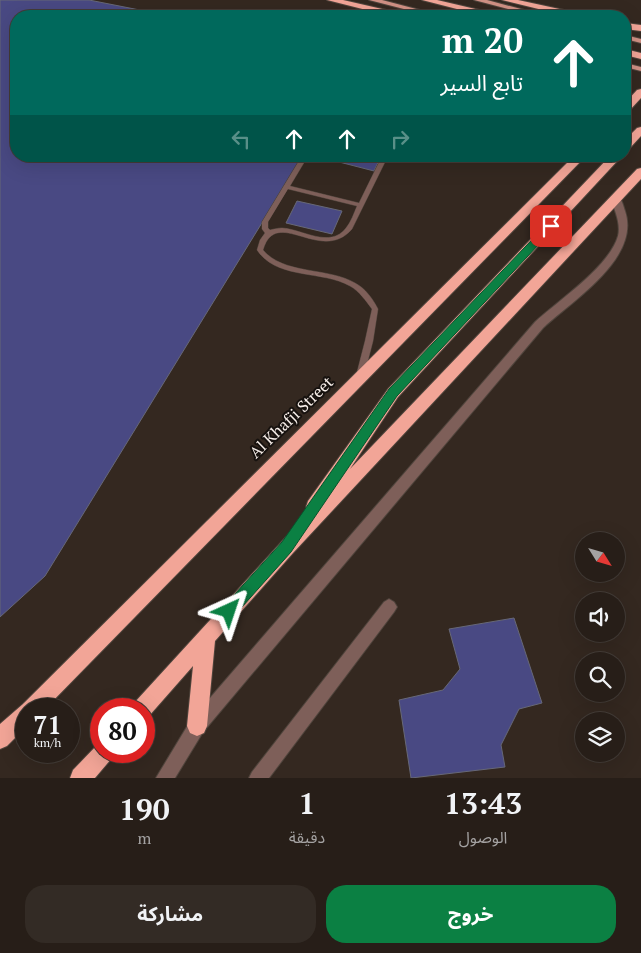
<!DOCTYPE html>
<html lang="ar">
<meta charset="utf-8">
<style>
:root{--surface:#271e18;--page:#332b25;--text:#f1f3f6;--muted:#a4a2a2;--line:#433c37;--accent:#0b8043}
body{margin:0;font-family:"PT Serif","Noto Sans Arabic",serif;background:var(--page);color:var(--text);direction:rtl;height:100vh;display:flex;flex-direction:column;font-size:19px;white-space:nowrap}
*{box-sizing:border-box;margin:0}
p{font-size:16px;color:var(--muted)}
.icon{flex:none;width:28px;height:28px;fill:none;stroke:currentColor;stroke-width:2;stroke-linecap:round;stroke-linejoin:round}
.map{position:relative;height:778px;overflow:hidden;direction:ltr}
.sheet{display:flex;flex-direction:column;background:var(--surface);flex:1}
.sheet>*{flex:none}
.top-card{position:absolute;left:10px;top:10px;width:621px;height:152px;border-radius:20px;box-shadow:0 5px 20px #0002,0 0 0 1px var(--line);direction:rtl;background:#00695c;color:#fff;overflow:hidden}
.needle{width:32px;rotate:127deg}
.controls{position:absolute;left:575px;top:532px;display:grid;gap:10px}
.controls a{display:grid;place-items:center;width:50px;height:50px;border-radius:50%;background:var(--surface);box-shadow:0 5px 20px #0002,0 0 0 1px var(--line);font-size:25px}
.speed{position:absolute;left:15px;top:698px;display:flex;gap:10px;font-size:25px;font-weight:700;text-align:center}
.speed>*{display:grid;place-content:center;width:65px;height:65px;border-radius:50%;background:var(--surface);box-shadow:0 5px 20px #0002,0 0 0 1px var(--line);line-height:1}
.speed small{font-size:12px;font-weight:400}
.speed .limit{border:8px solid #d22;background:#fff;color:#111}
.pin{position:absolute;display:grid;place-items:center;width:42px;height:42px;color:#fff;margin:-21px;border-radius:10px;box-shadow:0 2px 8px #0006}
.me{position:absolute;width:55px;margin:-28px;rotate:42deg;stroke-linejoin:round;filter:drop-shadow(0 0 4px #0008)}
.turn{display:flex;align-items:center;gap:18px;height:105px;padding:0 25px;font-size:22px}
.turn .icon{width:65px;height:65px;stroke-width:2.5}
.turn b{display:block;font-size:35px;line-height:42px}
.lanes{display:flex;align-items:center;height:48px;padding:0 25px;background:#0003;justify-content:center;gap:25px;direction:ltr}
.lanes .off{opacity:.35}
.eta{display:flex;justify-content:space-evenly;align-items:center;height:85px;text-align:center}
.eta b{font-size:30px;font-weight:700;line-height:35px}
.primary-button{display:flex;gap:10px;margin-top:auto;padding:10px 25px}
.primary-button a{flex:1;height:58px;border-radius:20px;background:var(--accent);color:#fff;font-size:20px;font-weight:700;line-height:58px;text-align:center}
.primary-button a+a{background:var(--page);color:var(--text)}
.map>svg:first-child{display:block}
</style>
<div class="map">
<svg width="641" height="778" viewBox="0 0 641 778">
<rect width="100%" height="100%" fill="#342820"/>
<path fill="#494983" stroke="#676877" d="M0 0H89L170 16H16V156H303L45 576 0 617Z
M316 156H381L374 171Z
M297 201 342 211 332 234 286 223Z
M514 618 542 703 519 709 501 745 505 767 411 778 399 700 443 690 460 669 449 629Z"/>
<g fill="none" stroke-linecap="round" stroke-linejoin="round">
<defs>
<path id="lane" d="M302 156H308L290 186 359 203 382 156H388L352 229C321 265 276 205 263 250 284 275 328 267 355 283 365 288 373 299 378 309L373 341 364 376 363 378H357L356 376 365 341 372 309C366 301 359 291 350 286 322 270 277 280 257 250L260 240 265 233 262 229V222ZM288 189 357 206C354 213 351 222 346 228 330 249 302 229 282 228 278 228 274 229 270 230L268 228V222Z"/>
<path id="street" d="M616 196C622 198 623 205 625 211 641 258 573 300 543 328L203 732 175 778H156L191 720 535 322C559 300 609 267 618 236 621 224 615 211 611 199Z
M389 599 394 602 397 607 394 612 269 778H249L252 772 384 602Z"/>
<path id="primary" d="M369 0H382L443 16H431Z
M474 0H487L547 16H535Z
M625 35 641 39V43L625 39Z
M625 63 641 67V71L625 67Z"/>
<path id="highway" d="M327 0H343L404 14 405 16H390Z
M422 0H437L497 14 498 16H484Z
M502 0H518L578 13 582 16H567Z
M625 23 641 25V31L625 29Z
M625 49 641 53V59L625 55Z
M641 89V98L629 111 625 112V103L637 90Z
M641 127V136L629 149 625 150V140L637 128Z
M574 156H586L45 709H26V727L7 746 0 749V724L23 704Z
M610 156H622L398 397 350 469 637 169 641 168V179L293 553 215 641 207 726 204 733 197 736 190 733 187 726 193 666 149 716 144 718V709H132L135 702 308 513 306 507 308 501 388 389Z
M101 742V751H115L112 758 95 778H70L73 770 98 744Z"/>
</defs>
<use href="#lane" stroke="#4f443c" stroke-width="1"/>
<use href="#street" stroke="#4f443c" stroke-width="2"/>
<use href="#primary" stroke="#4f443c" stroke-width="2"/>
<use href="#highway" stroke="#4f443c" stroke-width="2"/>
<use href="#lane" fill="#7e5f59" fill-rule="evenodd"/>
<use href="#street" fill="#7e5f59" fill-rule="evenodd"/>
<use href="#primary" fill="#d19185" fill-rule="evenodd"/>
<use href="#highway" fill="#f2a597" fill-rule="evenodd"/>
</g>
<path fill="#0b8043" stroke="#07532c" d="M548 223H554L556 226 397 396 291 552 234 616 229 618 224 616 222 611 224 606 282 542 389 389Z"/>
<g text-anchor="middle" stroke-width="4" stroke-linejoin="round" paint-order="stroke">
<g font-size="16" fill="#f7eee9" stroke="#17120f">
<text transform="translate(291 417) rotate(-44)" y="6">Al Khafji Street</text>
</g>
</g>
</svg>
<div class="controls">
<a><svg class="needle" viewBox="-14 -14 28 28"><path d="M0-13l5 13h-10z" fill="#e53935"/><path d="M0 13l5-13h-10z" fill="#a4a2a2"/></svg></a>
<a><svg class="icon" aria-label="sound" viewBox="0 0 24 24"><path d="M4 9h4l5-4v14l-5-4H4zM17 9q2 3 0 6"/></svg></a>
<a><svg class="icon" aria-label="search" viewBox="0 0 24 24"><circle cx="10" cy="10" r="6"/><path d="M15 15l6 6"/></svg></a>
<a><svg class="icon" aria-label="layers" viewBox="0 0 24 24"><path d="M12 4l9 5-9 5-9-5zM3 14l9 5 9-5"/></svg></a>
</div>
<div class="speed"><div>71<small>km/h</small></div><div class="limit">80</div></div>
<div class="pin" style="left:551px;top:226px;background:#d93025"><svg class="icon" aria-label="arrive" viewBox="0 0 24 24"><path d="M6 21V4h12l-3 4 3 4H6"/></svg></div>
<svg class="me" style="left:229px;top:611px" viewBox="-20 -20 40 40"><path d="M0-17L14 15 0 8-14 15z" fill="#0b8043" stroke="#fff" stroke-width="4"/></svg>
<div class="top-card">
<div class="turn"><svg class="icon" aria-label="ahead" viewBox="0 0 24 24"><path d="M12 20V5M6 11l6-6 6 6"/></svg><div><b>20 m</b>تابع السير</div></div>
<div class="lanes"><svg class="icon off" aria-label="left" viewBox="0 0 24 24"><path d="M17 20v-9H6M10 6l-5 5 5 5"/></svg><svg class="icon" aria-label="ahead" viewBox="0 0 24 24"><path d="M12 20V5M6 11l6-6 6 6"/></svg><svg class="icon" aria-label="ahead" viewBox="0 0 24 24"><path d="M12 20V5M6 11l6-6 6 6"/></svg><svg class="icon off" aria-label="right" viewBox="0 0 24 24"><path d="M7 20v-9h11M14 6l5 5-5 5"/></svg></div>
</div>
</div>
<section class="sheet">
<div class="eta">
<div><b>13:43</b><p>الوصول</p></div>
<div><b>1</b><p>دقيقة</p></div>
<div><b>190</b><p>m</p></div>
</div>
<div class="primary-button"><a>خروج</a><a>مشاركة</a></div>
</section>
